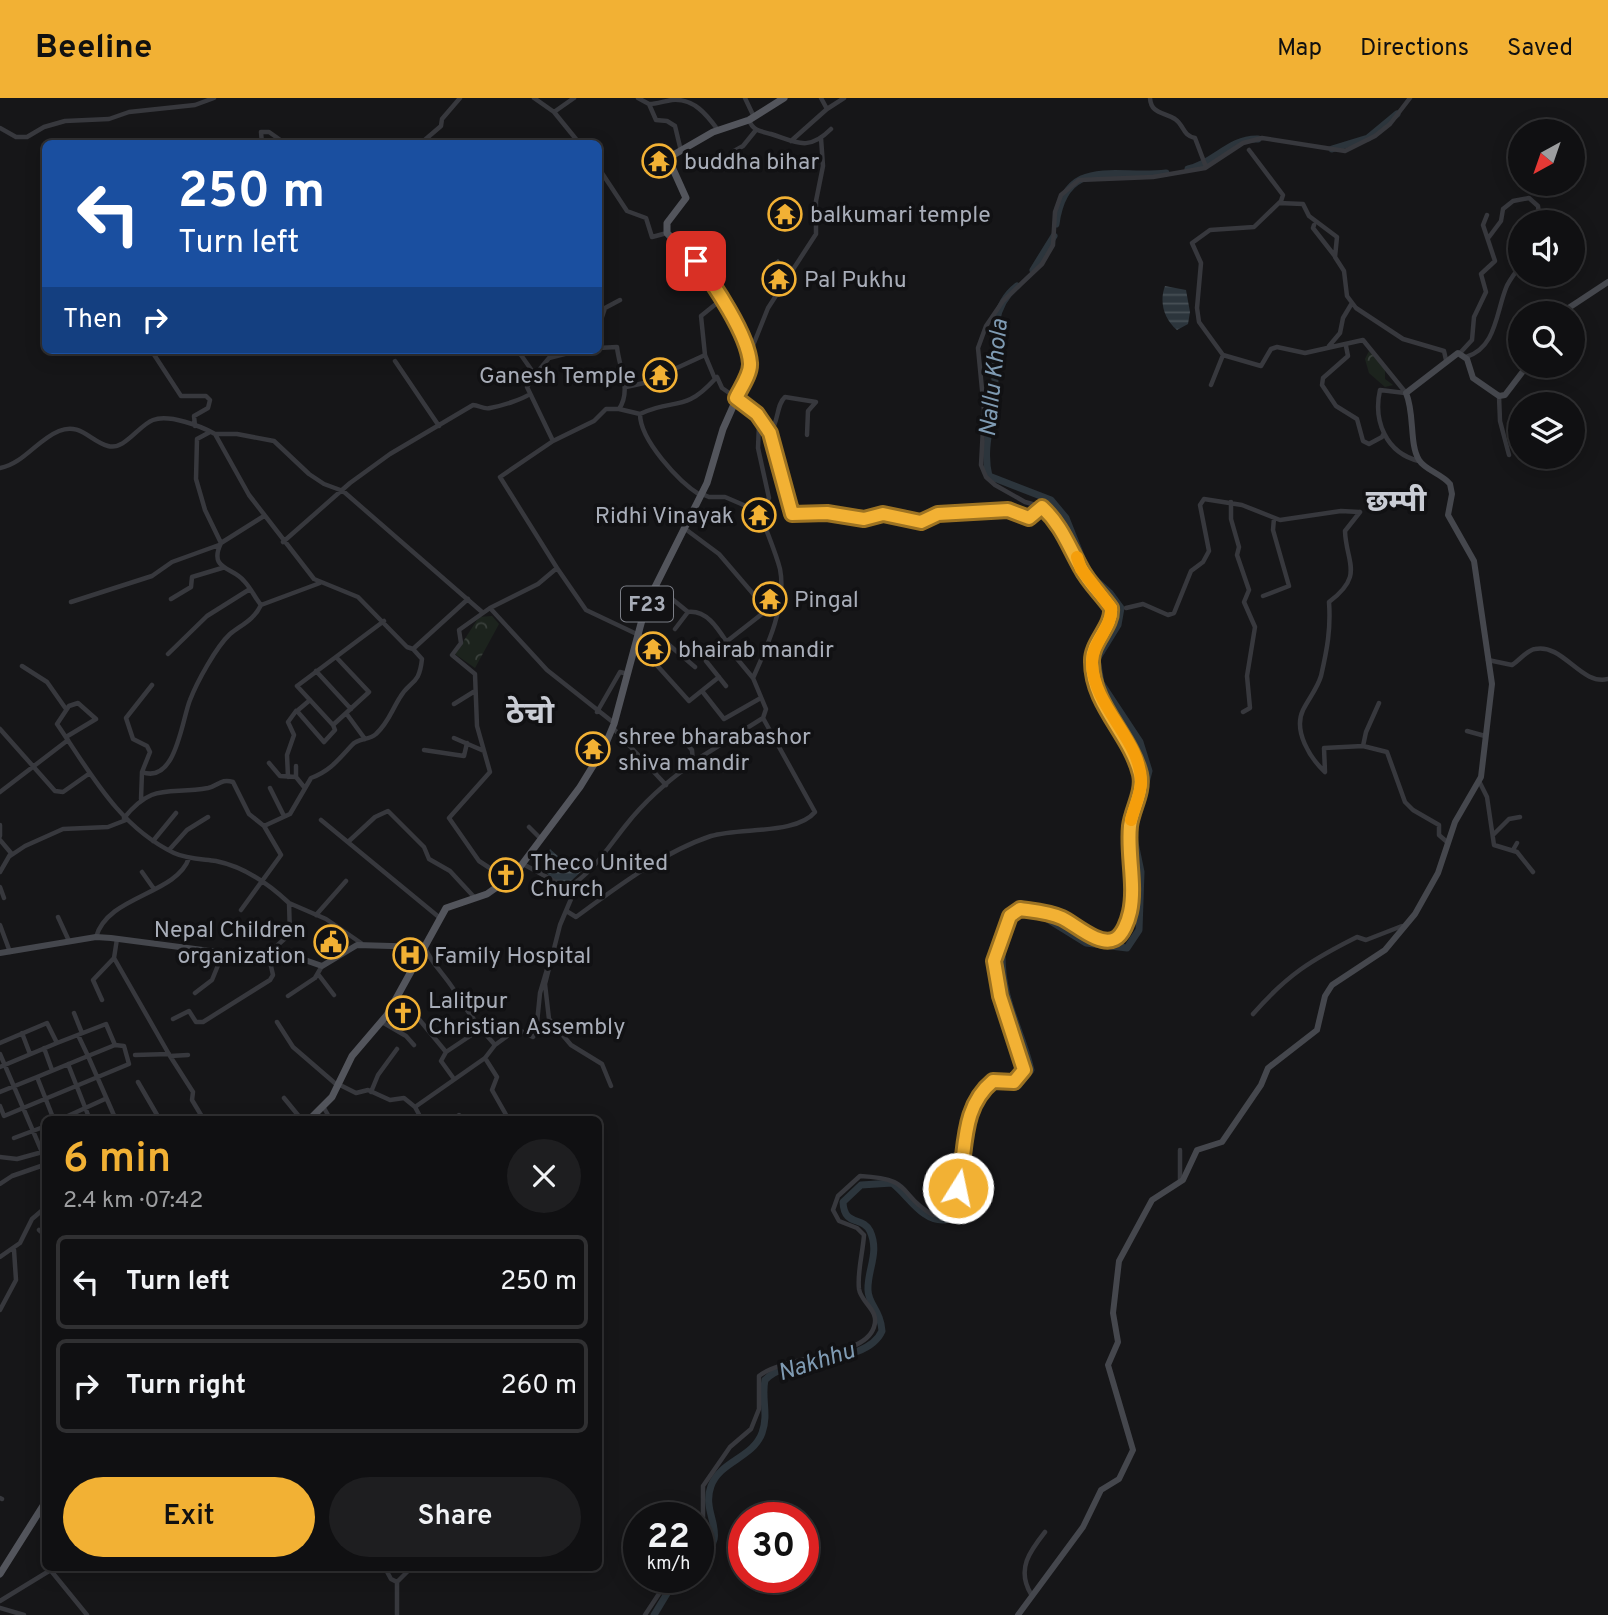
<!DOCTYPE html>
<meta charset="utf-8">
<style>
:root{--surface:#101012;--page:#1e1e20;--text:#f1f3f6;--muted:#9c9d9f;--line:#303032;--accent:#f2b134}
body{margin:0;font-family:Overpass,"Noto Sans Devanagari",sans-serif;background:var(--page);color:var(--text);height:100vh;display:flex;flex-direction:column;font-size:26px;white-space:nowrap}
*{box-sizing:border-box;margin:0}
p{font-size:23px;color:var(--muted)}
.icon{flex:none;width:38px;height:38px;fill:none;stroke:currentColor;stroke-width:2;stroke-linecap:round;stroke-linejoin:round}
.map{position:relative;flex:1;overflow:hidden}
.panel{position:absolute;left:42px;top:1018px;width:560px;height:455px;display:flex;flex-direction:column;background:var(--surface);border-radius:10px;box-shadow:0 4px 18px #0003,0 0 0 2px var(--line)}
.panel>*{flex:none}
.guide{position:absolute;left:42px;top:42px;width:560px;height:214px;border-radius:10px;box-shadow:0 4px 18px #0003,0 0 0 2px var(--line);background:#1a4fa0;color:#fff;overflow:hidden}
.needle{width:46px;rotate:220deg}
.controls{position:absolute;left:1508px;top:21px;display:grid;gap:14px}
.controls a{display:grid;place-items:center;width:77px;height:77px;border-radius:50%;background:var(--surface);box-shadow:0 4px 18px #0003,0 0 0 2px var(--line);font-size:35px}
.speed{position:absolute;left:623px;top:1404px;display:flex;gap:14px;font-size:35px;font-weight:700;text-align:center}
.speed>*{display:grid;place-content:center;width:91px;height:91px;border-radius:50%;background:var(--surface);box-shadow:0 4px 18px #0003,0 0 0 2px var(--line);line-height:1}
.speed small{font-size:18px;font-weight:400}
.speed .limit{border:10px solid #d22;background:#fff;color:#111}
.pin{position:absolute;display:grid;place-items:center;width:60px;height:60px;color:#fff;margin:-30px;border-radius:14px;box-shadow:0 4px 10px #0006}
.me{position:absolute;width:77px;margin:-38px;rotate:10deg;stroke-linejoin:round;filter:drop-shadow(0 0 5px #0008)}
.turn{display:flex;align-items:center;gap:24px;height:147px;padding:0 21px;font-size:32px}
.turn .icon{width:91px;height:91px;stroke-width:2.5}
.turn b{display:block;font-size:49px;line-height:60px}
.then{display:flex;align-items:center;height:66px;padding:0 21px;background:#0003;gap:14px;font-size:26px}
.round{display:grid;place-items:center;flex:none;width:74px;height:74px;border-radius:37px;background:var(--page)}
.headline{display:flex;align-items:center;justify-content:space-between;height:119px;padding:0 21px}
h1{font-size:42px;font-weight:600;line-height:52px;color:var(--accent)}
.button{display:flex;gap:14px;margin-top:auto;padding:14px 21px}
.button a{flex:1;height:80px;border-radius:42px;background:var(--accent);color:#111;font-size:28px;font-weight:600;line-height:80px;text-align:center}
.button a+a{background:var(--page);color:var(--text)}
ul{padding:0;list-style:none}
li{display:flex;align-items:center;gap:21px;height:94px;margin:0 14px 10px;padding:0 7px;border:4px solid var(--line);border-radius:10px}
li div{flex:1}
li b{display:block;font-size:26px}
li em{font-style:normal}
header{display:flex;align-items:center;gap:42px;box-sizing:border-box;height:98px;padding:0 35px;background:var(--accent);color:#111}
header strong{font-size:33px}
nav{display:flex;gap:38px;margin-inline-start:auto;font-size:24px}
.map>svg:first-child{display:block}
</style>
<header>
<strong>Beeline</strong>
<nav><a>Map</a><a>Directions</a><a>Saved</a></nav>
</header>
<div class="map">
<svg width="1608" height="1517" viewBox="0 0 1608 1517">
<defs>
<pattern id="park-crowns" width="20" height="18" patternUnits="userSpaceOnUse" patternTransform="scale(1.75)"><rect width="20" height="18" fill="#1c231d"/><path d="M2 6a3 3 0 1 1 6 0M12 15a3 3 0 1 1 6 0" fill="none" stroke="#3a403c"/></pattern>
<pattern id="water-rules" width="6" height="5" patternUnits="userSpaceOnUse" patternTransform="scale(1.75)"><rect width="6" height="5" fill="#2c353c"/><path d="M0 2.5h6" fill="none" stroke="#485056"/></pattern>
</defs>
<rect width="100%" height="100%" fill="#161618"/>
<path fill="url(#park-crowns)" d="M1369 253 1385 271V281L1393 287 1385 289 1369 275 1365 261Z
M492 518 499 526 475 570 455 556 479 519Z"/>
<path fill="url(#water-rules)" d="M778 161 790 173 775 190 762 175Z
M1165 188 1186 192 1190 214 1188 226 1177 232C1164 221 1159 204 1165 188Z
M550 751 571 770 584 765 587 768 569 785C556 784 548 780 542 768Z"/>
<g fill="none" stroke-linecap="round" stroke-linejoin="round">
<path stroke="#2c353c" stroke-width="7" d="M1332 51 1368 40 1397 16
M1188 71C1215 65 1229 40 1258 41
M1056 126C1065 57 1115 81 1166 75
M1033 172 1054 138
M698 1461C733 1438 700 1418 711 1388 720 1363 753 1360 762 1335 769 1316 761 1300 765 1282 791 1255 866 1269 882 1233 881 1213 868 1206 868 1192 867 1172 880 1155 870 1133 863 1118 844 1129 843 1104L861 1087 892 1085C909 1098 922 1124 945 1122 950 1115 958 1108 961 1100 975 1061 960 1012 997 985L1018 988 1031 972C1021 930 1002 904 1002 857 1002 843 1012 835 1012 822L1022 814 1044 819 1086 845 1127 850 1139 832 1141 774 1133 735 1149 673 1140 644 1101 585 1097 561 1118 527 1121 510 1110 495 1088 475 1066 420 1051 402 989 378C981 347 995 318 995 287 995 253 987 211 1017 188
M654 1517 677 1479"/>
<path stroke="#37383d" stroke-width="4.5" d="M534 0 554 14 580 46
M638 0 649 6C657 6 664 3 672 2 694 0 707 17 718 32
M745 0 754 19
M821 0 827 11 844 0
M1150 0C1151 16 1164 14 1175 21 1185 28 1182 37 1195 40L1206 69
M649 6 656 22 667 23 675 28 681 53
M554 14 574 0
M749 22C753 33 760 33 771 36 796 44 808 54 831 31
M0 30 16 39H27L44 29 65 23 109 21 129 14 195 7 214 0
M791 43 827 11
M262 46 261 34H269L286 46
M420 46 441 28 442 21 460 0
M1249 52 1283 97 1281 103 1254 129 1210 132 1192 145 1201 165 1197 210 1199 224 1223 257 1261 268 1271 251 1277 249 1305 255 1363 242 1406 295
M734 53 743 48 756 32
M598 69 627 113 646 120 652 139 667 135
M1279 105 1303 106 1309 118 1337 139 1335 159 1344 173 1347 198 1356 210 1403 241 1444 253 1446 262
M1314 127 1313 130 1334 157
M1489 139 1501 123 1503 111 1513 103 1529 100 1538 108 1540 124
M598 231 605 210 620 202
M1329 248 1340 235 1343 220 1352 205
M1346 248 1348 258 1323 280 1322 287 1336 308 1357 321 1363 343 1369 346 1382 339 1384 335
M151 252 181 298H206L210 302 208 310 194 318 195 328
M514 252 521 257 535 277 527 289 553 343 500 379 557 470
M747 253 752 250 768 210 816 136V103L823 68 821 40
M1460 255 1472 242 1474 219 1486 194 1481 176 1495 163 1483 127 1487 117
M1466 259C1496 250 1496 215 1506 190 1509 182 1516 174 1521 167
M395 263 439 328
M535 277 549 260 580 252
M715 281 717 279 722 290 751 310 770 335 795 418 812 414 864 421 883 416 921 424 938 416 1008 412 1029 420 1043 409
M1211 287 1223 257
M626 289 644 285 705 257 701 218 722 201
M1405 295 1380 292C1373 323 1386 355 1419 363
M1499 298 1500 323 1509 357
M619 311 640 316C640 342 679 384 700 397
M640 316C675 299 683 316 715 281L705 257
M210 334 197 341 196 381 205 412 221 445C208 472 233 469 244 483 251 490 255 500 261 507
M770 335C779 324 776 307 785 299L816 304 808 313 807 337
M553 343 594 323 606 311H619C632 292 619 270 617 249L598 250
M0 370C23 366 37 342 59 333 80 324 90 343 108 348 124 353 139 327 153 322 169 316 201 328 215 336
M702 396 709 399H725L760 414 769 400 758 350 759 326 748 311
M1231 404V421L1239 449 1237 457 1249 492 1244 504 1255 529 1247 578 1250 610 1243 614
M1360 414 1345 433C1346 465 1365 477 1329 504 1331 531 1327 552 1321 578 1317 591 1309 600 1303 612 1293 633 1310 660 1325 674L1324 650 1363 648 1387 654 1405 704 1413 712 1439 727V737L1447 744
M684 430 719 456 767 512 717 551
M283 444 350 385 390 356 473 307C479 307 484 312 490 310 501 308 521 302 530 296
M221 445 264 418
M655 487 688 514C706 512 717 529 726 543
M757 497 767 493H782
M1263 498 1289 488 1273 432 1274 420
M171 501 191 489 192 479 222 470
M468 501 413 551 407 549 358 499 314 481 249 397 215 336H237L274 343 309 376 324 386 343 393 482 514
M71 504 152 478 172 464 219 447
M490 510 538 486 557 470 586 512 662 548
M1126 510 1143 506 1168 517 1174 515 1191 473 1203 464 1209 453 1200 407 1204 401 1242 407 1280 422 1341 413 1359 414
M675 531 688 514
M724 545 753 580
M168 556 207 518 250 491
M1488 562 1512 567C1520 562 1527 552 1535 551 1563 545 1581 588 1608 581
M706 563 726 588
M22 568 47 584 66 611
M695 569 668 546 662 548 653 563 689 603 719 579
M316 573 351 611
M702 593 724 621 759 601
M310 602 297 613 324 644 335 632 333 627 297 588 384 523
M454 606 475 593
M597 614 620 574 628 576
M346 615 365 641
M333 627 369 594 336 559
M613 630 666 687
M0 631 55 693 63 694 90 675
M1467 633 1485 638
M66 639 96 621 78 605 69 608 57 626C90 674 118 728 174 755 187 761 202 761 216 763 245 769 268 785 289 805L290 836 271 853
M454 640 484 653
M1363 648 1366 634 1379 605
M424 652 464 658 467 645
M693 664 763 620
M269 665 280 678 296 679 304 689
M296 668V679
M142 674 150 654 147 648 133 641 126 620 152 587
M288 679 287 657 294 637 288 624 296 613
M1479 683 1487 699 1494 747 1517 754 1533 774
M270 690 284 718
M0 694 68 642
M141 701 142 674C176 687 182 621 190 602 197 584 216 549 230 536 241 527 254 522 261 507L320 485
M124 720C153 684 168 697 208 690 218 688 221 680 233 684L249 716 264 728 281 757 241 812
M321 722 440 820
M0 727V738
M264 728 290 716 311 680C330 673 338 662 352 647 359 639 369 643 376 636 388 625 391 614 399 601 410 581 419 589 422 561L413 551
M529 729 541 741
M1493 737 1509 721 1520 719
M0 742 11 755 0 774
M153 743 176 715
M348 744 375 719 388 713 424 749 429 761 450 773 475 800
M169 752 187 732 208 719
M1513 752 1517 745
M10 758 25 748 63 731 108 729 126 722
M523 766 567 790 571 801 560 827 545 886 549 921 571 947 602 966 611 988
M142 774 154 791
M508 782 479 763 449 720 490 674 477 628 475 576 452 557 461 545 459 532 490 510 547 572 614 625
M0 789 4 800
M567 790C592 776 609 748 626 727 644 704 669 682 693 665L692 652 684 643
M289 805 326 821 361 845
M568 814 576 819C617 789 663 754 711 738 740 729 796 737 815 714L763 620 766 611 753 580C767 549 787 506 780 471 775 452 766 433 760 414
M316 817 346 783
M58 819 69 843
M0 827 10 854
M96 839C108 797 176 797 189 760
M114 860 170 958 188 957
M318 876 334 897
M195 895 212 882 223 855
M288 898 315 880 322 868
M102 902 93 882 114 860 117 841
M396 903 418 920 446 954 441 963 454 981
M74 915 82 935
M1253 916C1287 877 1311 862 1357 839L1366 842 1402 828
M173 921 189 913 196 924H203L270 882 273 877 268 855
M277 924 293 949 337 987
M382 924 406 938 414 947
M22 935 30 956
M0 945 47 925 57 945 106 926 115 947 88 958 116 1022
M495 947 517 931 533 939 536 935 540 895 551 858
M44 950 52 972
M446 954 470 938
M0 956 42 1054
M135 957 169 956
M170 958 193 994 192 1002 204 1022
M485 960 497 979 492 992 509 1022
M68 966 90 1022
M0 969 57 945
M37 979 88 958 78 937
M138 984 160 1022
M338 986 356 995 368 992 390 1002 404 1000 415 1009 485 960 495 947C480 930 468 915 457 897 448 880 433 868 425 850
M0 994 37 979 54 1022
M371 994 378 977 397 951
M284 1000 302 1022
M0 1008 4 1018 129 966 124 948 115 947
M415 1009 422 1022
M324 1010 328 1017 327 1022
M59 1022 105 1001
M452 1022 459 1017 466 1022
M14 1040 46 1028
M1180 1052V1083
M0 1059 17 1061 46 1053
M0 1086 12 1078 41 1068 46 1076
M39 1132 46 1138
M0 1159 20 1145 32 1121 46 1109
M0 1212 16 1182 14 1152
M0 1400 2 1401
M698 1446 703 1433V1388L730 1349 751 1331 759 1311V1278C786 1256 864 1261 874 1229 880 1212 861 1205 859 1191 857 1174 863 1154 864 1137L857 1130 839 1123 833 1112 838 1098 860 1078C916 1081 896 1096 933 1117 983 1095 944 1023 993 983L1014 984 1020 981C1031 957 993 896 994 863 995 852 1001 837 1006 827 1009 819 1015 811 1025 812 1057 814 1079 836 1109 843 1142 834 1127 756 1130 729 1132 711 1144 695 1140 676 1131 636 1092 607 1092 564 1091 544 1113 529 1111 510L1081 471 1072 446 1057 423 1043 409 1025 404 995 387 986 379 981 367 984 312 978 250 986 228 1003 203 1042 166 1053 147 1055 114 1061 97 1079 82 1153 79 1205 70 1243 45 1262 40 1345 53 1375 38 1390 26 1410 0
M385 1470 391 1481 397 1484
M52 1474 87 1517
M1031 1496C1016 1471 1030 1453 1045 1434
M0 1503 54 1470
M0 1510 24 1517
M397 1517V1484L411 1470
M645 1517 670 1479"/>
<path stroke="#45474d" stroke-width="6" d="M1561 215 1608 184
M0 855 96 839 111 840 233 856 282 854 322 868 357 847 425 849
M1018 1517 1083 1429 1101 1392 1119 1381 1133 1352 1108 1267 1118 1244 1113 1215 1119 1163 1152 1102 1183 1082 1197 1052 1222 1044 1261 987 1268 970 1317 932 1325 898 1332 887 1385 852 1415 816 1438 775 1455 724 1481 679 1492 586 1474 463 1448 417 1452 396 1450 386C1442 376 1425 372 1419 362 1409 346 1415 316 1406 295L1458 255 1467 261 1473 280 1499 298 1505 297 1527 268"/>
<path stroke="#53555c" stroke-width="7" d="M309 1022 332 999 352 958 387 917 446 810 487 796 514 777 580 689 604 650 614 626 646 507 707 385 723 331 751 268 745 248 710 181 667 135V125L686 100 668 60 713 34 749 22 784 0
M0 1476 46 1403"/>
</g>
<g fill="none" stroke-linecap="round" stroke-linejoin="round">
<defs>
<path id="route" d="M696 163C714 186 748 237 750 265 751 276 740 291 736 300L757 316 770 335 792 416 827 415 864 421 883 416 921 424 938 416 1008 412 1029 420 1042 409C1062 428 1068 447 1081 470 1088 484 1102 497 1111 510 1113 529 1091 544 1092 564 1092 607 1130 636 1140 676 1144 694 1132 711 1130 728 1127 756 1136 787 1130 814 1128 823 1123 837 1115 841 1099 849 1075 826 1062 820 1049 814 1034 813 1020 811L1010 818 994 863 1000 898 1024 972 1014 984 993 983C960 1010 967 1052 958 1090"/>
</defs>
<use href="#route" stroke="#9d7322" stroke-width="18"/>
<use href="#route" stroke="#f2b134" stroke-width="12"/>
<path stroke="#f59e0b" stroke-width="12" d="M1077 459 1081 471 1111 510C1113 529 1091 545 1092 566 1094 610 1142 642 1141 685 1140 698 1134 710 1131 722"/>
</g>
<defs>
<symbol id="temple-ring" viewBox="-11 -11 22 22"><circle r="9.5" fill="#111113" stroke="#f2b134" stroke-width="1.5"/><path d="M0-6L5-2H3V0L6.5 2.5H4V6H1.5V3h-3V6H-4V2.5H-6.5L-3 0V-2H-5Z" fill="#f2b134"/></symbol>
<symbol id="church-ring" viewBox="-11 -11 22 22"><circle r="9.5" fill="#111113" stroke="#f2b134" stroke-width="1.5"/><path d="M-1.2-6h2.4v3.5h3.3v2.4h-3.3V6h-2.4V-.1h-3.3v-2.4h3.3Z" fill="#f2b134"/></symbol>
<symbol id="civic-ring" viewBox="-11 -11 22 22"><circle r="9.5" fill="#111113" stroke="#f2b134" stroke-width="1.5"/><path d="M-.6-6.5H3V-4.5H.6V-3L4-1V1h2V6H-6V1h2V-1L-.6-3ZM-1.2 2.5V6h2.4V2.5Z" fill="#f2b134"/></symbol>
<symbol id="hospital-ring" viewBox="-11 -11 22 22"><circle r="9.5" fill="#111113" stroke="#f2b134" stroke-width="1.5"/><path d="M-5-5h3v3.5h4V-5h3V5h-3V1.5h-4V5h-3Z" fill="#f2b134"/></symbol>
</defs>
<g fill-rule="evenodd">
<use href="#temple-ring" x="640" y="44" width="38" height="38"/>
<use href="#temple-ring" x="766" y="97" width="38" height="38"/>
<use href="#temple-ring" x="760" y="162" width="38" height="38"/>
<use href="#temple-ring" x="641" y="258" width="38" height="38"/>
<use href="#temple-ring" x="740" y="398" width="38" height="38"/>
<use href="#temple-ring" x="751" y="482" width="38" height="38"/>
<use href="#temple-ring" x="634" y="532" width="38" height="38"/>
<use href="#temple-ring" x="574" y="632" width="38" height="38"/>
<use href="#church-ring" x="487" y="758" width="38" height="38"/>
<use href="#civic-ring" x="312" y="825" width="38" height="38"/>
<use href="#hospital-ring" x="391" y="838" width="38" height="38"/>
<use href="#church-ring" x="384" y="896" width="38" height="38"/>
</g>
<g text-anchor="middle" stroke-width="7" stroke-linejoin="round" paint-order="stroke">
<rect fill="#111113" stroke="#7b7e86" stroke-width="2" x="621" y="488.5" width="52" height="35" rx="5"/>
<g font-size="21" font-weight="bold" fill="#a8adb8">
<text x="647" y="513">F23</text>
</g>
<g font-size="23" fill="#a8adb8" stroke="#111113" text-anchor="start">
<text x="684" y="71">buddha bihar</text>
<text x="810" y="124">balkumari temple</text>
<text x="804" y="189">Pal Pukhu</text>
<text x="636" y="285" text-anchor="end">Ganesh Temple</text>
<text x="734" y="425" text-anchor="end">Ridhi Vinayak</text>
<text x="794" y="509">Pingal</text>
<text x="678" y="559">bhairab mandir</text>
<text x="618" y="646">shree bharabashor<tspan x="618" dy="26">shiva mandir</tspan></text>
<text x="530" y="772">Theco United<tspan x="530" dy="26">Church</tspan></text>
<text x="306" y="839" text-anchor="end">Nepal Children<tspan x="306" dy="26">organization</tspan></text>
<text x="434" y="865">Family Hospital</text>
<text x="428" y="910">Lalitpur<tspan x="428" dy="26">Christian Assembly</tspan></text>
</g>
<g font-size="24" font-style="italic" fill="#7f9bb3" stroke="#111113">
<text transform="translate(993 280) rotate(-84)" y="8">Nallu Khola</text>
<text transform="translate(816 1263) rotate(-18)" y="8">Nakhhu</text>
</g>
<g font-size="30" font-weight="bold" fill="#c9ccd4" stroke="#111113">
<text x="1396" y="413">छम्पी</text>
<text x="530" y="625">ठेचो</text>
</g>
</g>
</svg>
<div class="controls">
<a><svg class="needle" viewBox="-14 -14 28 28"><path d="M0-13l5 13h-10z" fill="#e53935"/><path d="M0 13l5-13h-10z" fill="#9c9d9f"/></svg></a>
<a><svg class="icon" aria-label="sound" viewBox="0 0 24 24"><path d="M4 9h4l5-4v14l-5-4H4zM17 9q2 3 0 6"/></svg></a>
<a><svg class="icon" aria-label="search" viewBox="0 0 24 24"><circle cx="10" cy="10" r="6"/><path d="M15 15l6 6"/></svg></a>
<a><svg class="icon" aria-label="layers" viewBox="0 0 24 24"><path d="M12 4l9 5-9 5-9-5zM3 14l9 5 9-5"/></svg></a>
</div>
<div class="speed"><div>22<small>km/h</small></div><div class="limit">30</div></div>
<div class="pin" style="left:696px;top:163px;background:#d93025"><svg class="icon" aria-label="arrive" viewBox="0 0 24 24"><path d="M6 21V4h12l-3 4 3 4H6"/></svg></div>
<svg class="me" style="left:958px;top:1090px" viewBox="-20 -20 40 40"><circle r="17" fill="#f2b134" stroke="#fff" stroke-width="3"/><path d="M0-11L8 9 0 5-8 9z" fill="#fff"/></svg>
<div class="guide">
<div class="turn"><svg class="icon" aria-label="left" viewBox="0 0 24 24"><path d="M17 20v-9H6M10 6l-5 5 5 5"/></svg><div><b>250 m</b>Turn left</div></div>
<div class="then">Then<svg class="icon" aria-label="right" viewBox="0 0 24 24"><path d="M7 20v-9h11M14 6l5 5-5 5"/></svg></div>
</div>
<section class="panel">
<div class="headline"><div><h1>6 min</h1><p>2.4 km · 07:42</p></div><a class="round"><svg class="icon" aria-label="close" viewBox="0 0 24 24"><path d="M6 6l12 12M18 6L6 18"/></svg></a></div>
<ul>
<li><svg class="icon" aria-label="left" viewBox="0 0 24 24"><path d="M17 20v-9H6M10 6l-5 5 5 5"/></svg><div><b>Turn left</b></div><em>250 m</em></li>
<li><svg class="icon" aria-label="right" viewBox="0 0 24 24"><path d="M7 20v-9h11M14 6l5 5-5 5"/></svg><div><b>Turn right</b></div><em>260 m</em></li>
</ul>
<div class="button"><a>Exit</a><a>Share</a></div>
</section>
</div>
